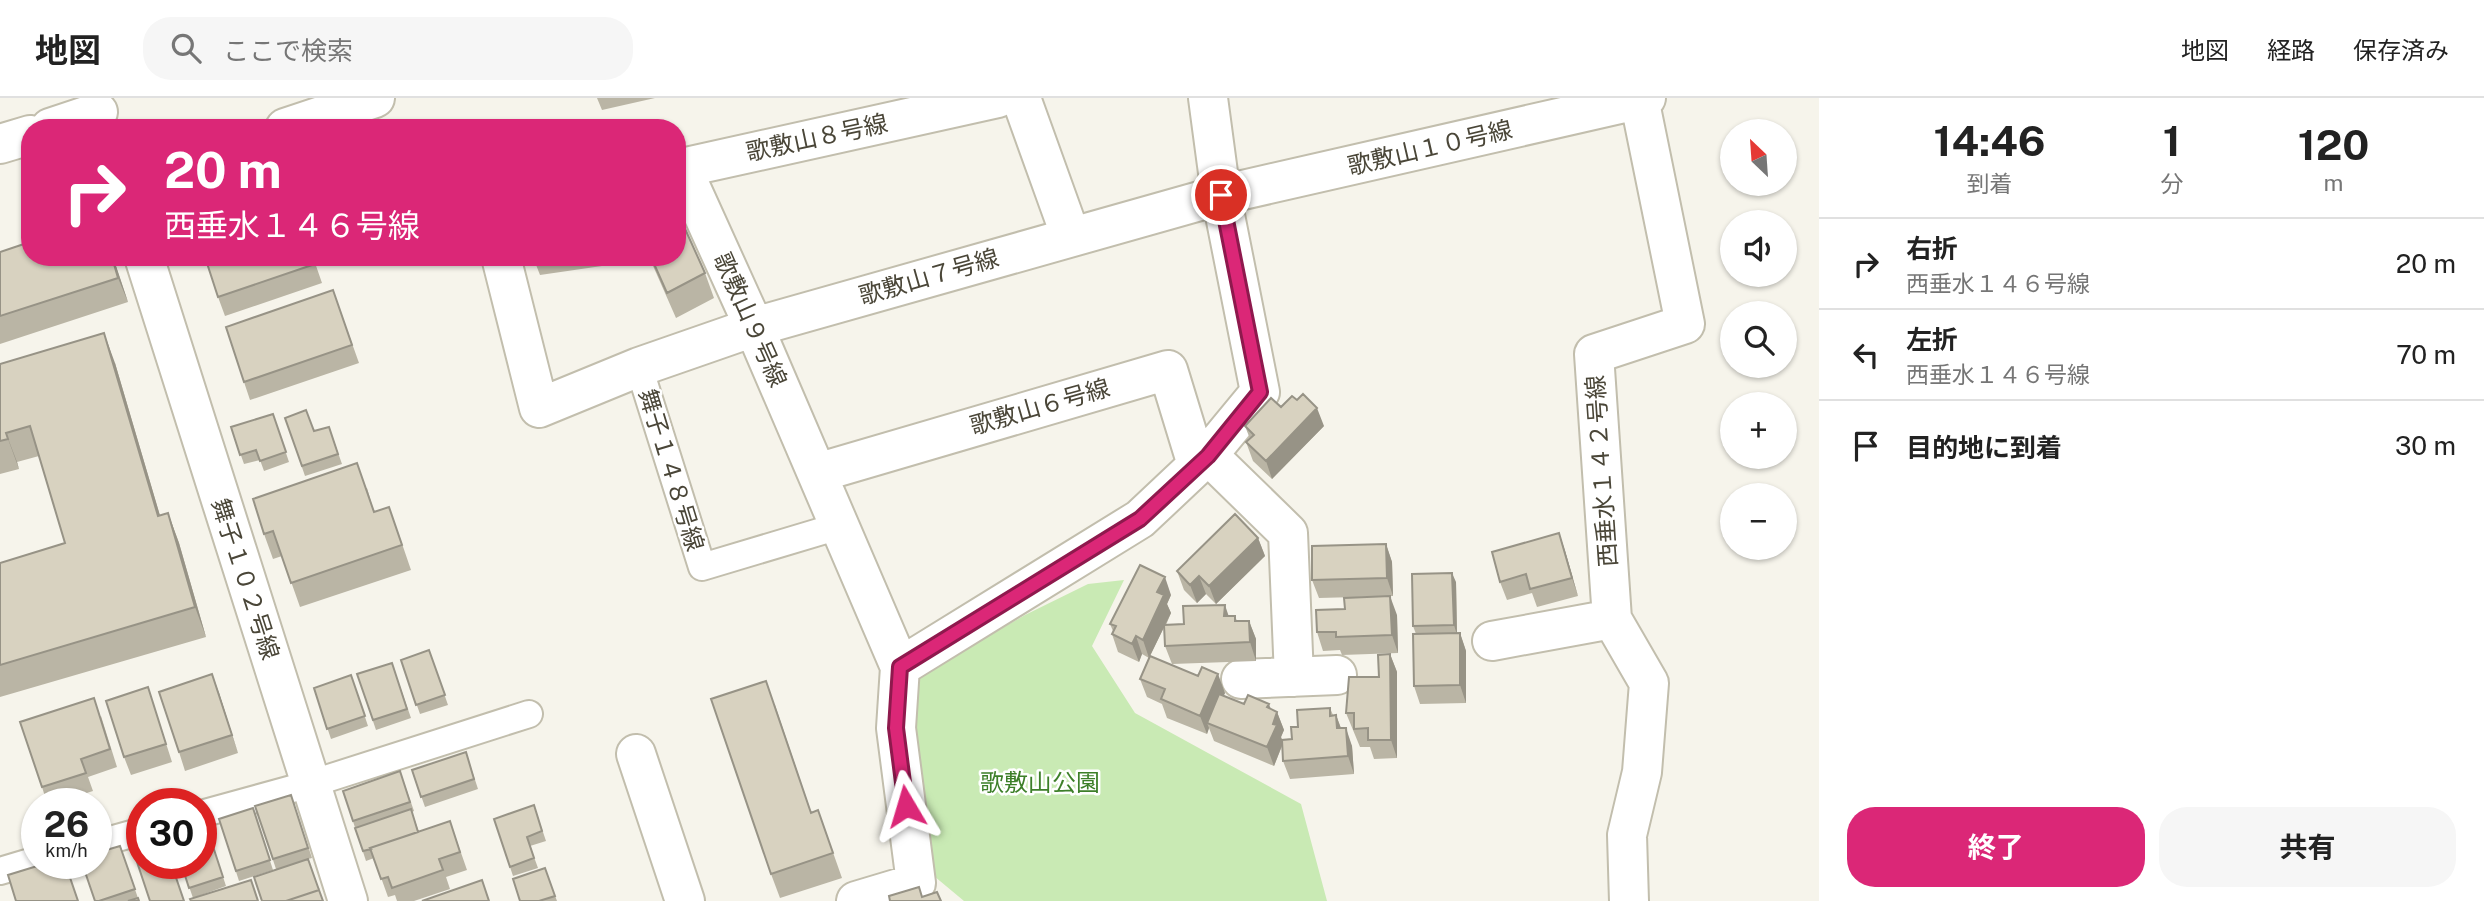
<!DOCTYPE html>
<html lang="ja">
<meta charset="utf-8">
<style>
:root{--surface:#fff;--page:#f6f6f6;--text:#222;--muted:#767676;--line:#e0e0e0;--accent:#db2777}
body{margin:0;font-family:"Public Sans","Noto Sans JP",sans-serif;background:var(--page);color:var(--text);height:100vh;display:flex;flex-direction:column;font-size:26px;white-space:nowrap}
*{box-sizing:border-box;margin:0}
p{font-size:23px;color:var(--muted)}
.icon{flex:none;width:38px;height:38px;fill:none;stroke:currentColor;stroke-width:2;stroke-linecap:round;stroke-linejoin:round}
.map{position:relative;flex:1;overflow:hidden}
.panel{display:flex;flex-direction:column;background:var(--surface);width:665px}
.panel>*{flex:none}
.guide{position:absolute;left:21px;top:21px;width:665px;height:147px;border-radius:28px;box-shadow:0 2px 5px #0004;background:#db2777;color:#fff;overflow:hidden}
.needle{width:46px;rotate:335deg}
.tools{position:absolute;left:1720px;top:21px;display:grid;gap:14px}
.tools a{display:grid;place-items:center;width:77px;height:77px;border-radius:50%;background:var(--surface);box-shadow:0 2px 5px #0004;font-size:35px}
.speed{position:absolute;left:21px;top:690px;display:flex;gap:14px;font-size:35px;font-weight:700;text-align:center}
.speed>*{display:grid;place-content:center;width:91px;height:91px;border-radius:50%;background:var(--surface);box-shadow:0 2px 5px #0004;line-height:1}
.speed small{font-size:18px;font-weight:400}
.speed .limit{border:10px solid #d22;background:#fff;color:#111}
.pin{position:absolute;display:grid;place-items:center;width:60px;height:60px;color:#fff;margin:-30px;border:4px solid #fff;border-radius:50%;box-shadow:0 2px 7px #0007}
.me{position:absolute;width:77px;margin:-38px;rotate:353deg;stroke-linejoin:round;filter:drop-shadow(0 0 5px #0008)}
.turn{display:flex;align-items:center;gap:24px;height:147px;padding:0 28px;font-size:32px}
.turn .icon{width:91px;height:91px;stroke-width:2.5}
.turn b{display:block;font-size:49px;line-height:60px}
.eta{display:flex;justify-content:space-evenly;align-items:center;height:119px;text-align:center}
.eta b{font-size:42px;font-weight:700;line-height:49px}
.button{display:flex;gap:14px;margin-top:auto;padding:14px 28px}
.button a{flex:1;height:80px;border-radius:28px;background:var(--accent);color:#fff;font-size:28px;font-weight:700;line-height:80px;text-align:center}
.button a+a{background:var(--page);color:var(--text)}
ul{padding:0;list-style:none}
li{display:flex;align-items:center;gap:21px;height:91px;padding:0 28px;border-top:2px solid var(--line)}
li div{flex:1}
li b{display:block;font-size:26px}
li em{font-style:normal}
header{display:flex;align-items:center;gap:42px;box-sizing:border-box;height:98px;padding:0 35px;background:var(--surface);border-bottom:2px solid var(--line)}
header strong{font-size:33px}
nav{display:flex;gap:38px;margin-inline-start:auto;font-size:24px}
.search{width:490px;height:63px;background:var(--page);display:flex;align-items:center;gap:18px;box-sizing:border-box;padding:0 24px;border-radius:28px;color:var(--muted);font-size:26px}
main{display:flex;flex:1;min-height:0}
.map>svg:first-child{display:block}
</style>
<header>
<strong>地図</strong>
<div class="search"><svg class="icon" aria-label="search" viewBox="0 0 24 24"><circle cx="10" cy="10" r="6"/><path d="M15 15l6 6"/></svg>ここで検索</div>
<nav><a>地図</a><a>経路</a><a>保存済み</a></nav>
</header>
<main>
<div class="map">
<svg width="1819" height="803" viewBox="0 0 1819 803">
<rect width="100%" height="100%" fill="#f6f4eb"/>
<path fill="#c9eab4" d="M1124 482 1092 548 1135 615 1301 706 1327 803H964L934 778 909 605 920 577 1025 517 1088 486Z"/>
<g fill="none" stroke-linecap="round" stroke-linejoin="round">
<defs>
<path id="service" d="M639 269 702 469 839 428
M201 716 310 686 529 616
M96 746 142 733
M0 773 37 762"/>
<path id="minor" d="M1021 0 1071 139
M50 30 98 14
M285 30 375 0
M0 46 30 37
M682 70 754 229 900 569
M677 71 998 0
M144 159 348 803
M501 159 539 310 639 269 754 229 1221 97 1646 0
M1208 357 1288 435 1294 579
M817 375 1168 272 1197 367
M1492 543 1612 521
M1241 581 1337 577
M636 656 685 803
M856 803 916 785 896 630 900 569 1140 421 1208 357 1260 294 1221 97 1208 0
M1629 803 1627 737 1642 674 1649 585 1612 521 1594 256 1685 226 1639 0"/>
</defs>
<use href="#service" stroke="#c2bead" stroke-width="30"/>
<use href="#minor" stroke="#c2bead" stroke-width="42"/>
<use href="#service" stroke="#fff" stroke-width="26"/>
<use href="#minor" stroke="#fff" stroke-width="38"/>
</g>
<path fill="#bab5a5" d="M597 0H655L602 12Z
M0 154 113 159 128 204 0 246Z
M171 159H186L173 164Z
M313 159 322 185 225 218 218 199Z
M533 159H677L705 175 714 200 676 220 650 161 540 177Z
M333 192 359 265 250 302 244 284Z
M115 265 160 418 168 415 179 445 206 539 0 599V465L65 445 39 358 17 364 19 371 0 376V266Z
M1281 309 1324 328 1272 381 1253 363 1246 344 1250 341 1245 328Z
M273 316 289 364 264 373 260 362 244 366 231 329Z
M285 320 314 333 329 329 342 366 305 378Z
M367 390 374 414 398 434 411 472 300 509 282 458 273 461 264 436Z
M1559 435 1565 453 1578 498 1537 509 1532 495 1507 502 1500 484Z
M1258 440 1265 458 1216 506 1206 496 1197 505 1184 492 1177 473Z
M1386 446 1392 464 1393 498 1319 500 1312 482Z
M1456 484 1457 535H1460L1466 553V605L1420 606 1414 588 1416 536 1413 528Z
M1171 497 1167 506 1171 515 1166 527 1184 526 1229 518H1235L1237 523H1249L1256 541V563L1172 566 1165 548 1164 529 1150 558 1225 595 1223 598 1244 606 1271 611 1277 614 1284 632 1281 639 1282 642 1292 641 1298 629 1330 610 1333 617H1336L1341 630 1352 648 1354 676 1290 681 1283 663 1282 648 1274 668 1214 643 1209 630 1207 636 1167 620 1162 606 1147 599 1140 581 1149 560 1142 556 1139 564 1118 554 1112 536 1113 533 1110 526Z
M1397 517 1398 555 1342 557 1340 552 1323 553 1317 534Z
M429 552 448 607 420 616 401 562Z
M1390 556 1397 574V660L1374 661 1370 649H1360L1346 615 1379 579Z
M392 565 411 620 376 632 357 576Z
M351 577 368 628 331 641 314 590Z
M219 595 238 655 185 673 179 654Z
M775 607 811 714 818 712 842 780 780 800 771 776Z
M154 608 172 664 131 677 124 659Z
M101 618 117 669 88 679 93 693 55 705H47L42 689Z
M466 654 478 691 425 709 412 672Z
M400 673 414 713 412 714 419 734 450 723 467 772 446 779 450 791 414 803H397L395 797 388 799 374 760 366 763 343 693Z
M291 697 312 760 308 761 319 792 276 771 255 708Z
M534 707 546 743 530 748 538 770 513 778 494 721Z
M253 710 273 772 239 783 219 721Z
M206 727 226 788 193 800 181 765Z
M120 748 139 803H95Z
M545 770 557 803H520Z"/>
<path fill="#979386" d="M112 159H113L128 204 118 180Z
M104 235 115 265 169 448 158 418Z
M1317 310 1324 328 1272 381 1266 363Z
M6 335 17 364 19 371 8 341Z
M168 415 179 445 206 539 195 509Z
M1559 435 1565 453 1578 498 1572 480Z
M1258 440 1265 458 1216 506 1209 488Z
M1386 446 1392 464 1393 498 1387 480Z
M1452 475 1456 484 1457 537 1454 527Z
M1199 478 1206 496 1197 505 1190 487Z
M1165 479 1171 497 1167 506 1171 515 1149 560 1143 542 1157 494Z
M1390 498 1397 517 1398 555 1392 537Z
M1225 507 1231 525 1224 518Z
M1249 523 1256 541V563L1250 544Z
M1460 535 1466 553V605L1460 587Z
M1136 538 1142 556 1139 564 1132 546Z
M1390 556 1397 574V660L1391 642Z
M212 576 219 595 238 655 232 637Z
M1218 576 1225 595 1211 627 1207 625 1209 630 1207 636 1200 618Z
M1269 606 1274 621 1277 614 1284 632 1281 639 1283 645 1274 668 1267 649V609Z
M1336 617 1343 636 1337 630Z
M1346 630 1352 648 1354 676 1348 658Z"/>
<path fill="#d8d2c0" stroke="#979386" stroke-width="2" d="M677 113 705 175 667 195 651 159H677Z
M30 144V159H112L118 180 0 218V154Z
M205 159H313L315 166 218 199Z
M333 192 352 247 244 284 226 229Z
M104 235 158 418 168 415 195 509 0 567V465L65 445 30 328 6 335 8 341 0 343V266Z
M1303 296 1317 310 1266 363 1246 344 1254 337 1245 328 1271 300 1281 309 1292 298 1297 302Z
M306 312 314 333 329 329 338 356 302 368 285 320Z
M273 316 286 354 260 363 256 352 240 357 231 329Z
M357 365 374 414 389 409 402 447 291 485 273 433 264 436 253 401Z
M1235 416 1258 440 1209 488 1199 478 1190 487 1177 473Z
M1559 435 1572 480 1530 491 1526 476 1500 484 1492 454Z
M1386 446 1387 480 1312 482V448Z
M1140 467 1165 479 1157 494 1164 497 1143 542 1136 538 1132 546 1112 536 1116 528 1110 526Z
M1452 475 1454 527 1413 528 1412 476Z
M1390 498 1392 537 1336 539V534H1317L1316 512 1345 511 1344 500Z
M1225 507 1224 518H1235V523H1249L1250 544 1165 548 1164 527 1184 526 1183 508Z
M1460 535V587L1414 588 1413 536Z
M429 552 445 597 416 607 401 562Z
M1390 556 1391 642H1368V630L1354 631V615H1346L1349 579H1379L1378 557Z
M1150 558 1198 578 1202 569 1218 576 1200 618 1161 601 1165 591 1140 581Z
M392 565 407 611 373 622 357 576Z
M212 576 232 637 179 654 159 594Z
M351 577 365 618 327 631 314 590Z
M766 583 811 715 818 712 833 755 771 776 711 601Z
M148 589 166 646 124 659 106 603Z
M1219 596 1244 606 1248 597 1269 606 1267 609 1277 614 1273 626 1277 627 1267 649 1207 625Z
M94 600 110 651 81 661 86 675 42 689 20 624Z
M1330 610V618L1336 617 1337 630H1346L1348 658 1283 663 1282 642 1292 641 1291 629H1298L1297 612Z
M466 654 474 681 421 699 412 672Z
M400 673 410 704 353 723 343 693Z
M291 697 308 750 273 761 255 708Z
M534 707 542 733 527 739 534 760 510 769 494 721Z
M253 710 270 762 236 773 219 721Z
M411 711 418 734 370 750 371 751 363 753 355 730Z
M450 723 460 754 439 761 443 772 392 790 388 779 381 781 370 750Z
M206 727 223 779 189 790 181 765H201V729Z
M142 746V765H171L184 803H150L132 749Z
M120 748 135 791 99 803H95L82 765H96V755Z
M308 761 319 792 286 803H262L254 779Z
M47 765H65L78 803H16L8 777Z
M545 770 555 798 539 803H520L513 781Z
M251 782 258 803H191L190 801Z
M482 782 489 803H422Z
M919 789 922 799 937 794 941 803H890L889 798Z
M319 792 323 803H286Z
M138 800 139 803H128Z"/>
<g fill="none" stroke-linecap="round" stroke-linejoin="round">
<defs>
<path id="route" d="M906 708 896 630 900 569 1140 421 1208 358 1260 294 1221 97"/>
</defs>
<use href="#route" stroke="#8e194d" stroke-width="18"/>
<use href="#route" stroke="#db2777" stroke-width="12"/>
</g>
<g text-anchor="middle" stroke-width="5" stroke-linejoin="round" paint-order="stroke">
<g font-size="24" fill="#4a4638" stroke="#fff">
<text transform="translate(817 40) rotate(-12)" y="8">歌敷山８号線</text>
<text transform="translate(1430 50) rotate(-13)" y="8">歌敷山１０号線</text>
<text transform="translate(929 179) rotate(-16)" y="8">歌敷山７号線</text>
<text transform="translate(750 222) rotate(66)" y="8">歌敷山９号線</text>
<text transform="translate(1040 309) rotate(-16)" y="8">歌敷山６号線</text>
<text transform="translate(671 372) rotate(73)" y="8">舞子１４８号線</text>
<text transform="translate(1602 373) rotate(-94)" y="8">西垂水１４２号線</text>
<text transform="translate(245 481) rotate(72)" y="8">舞子１０２号線</text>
</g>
<g font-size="24" fill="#3d7f29" stroke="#fff">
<text x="1040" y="693">歌敷山公園</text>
</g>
</g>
</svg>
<div class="tools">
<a><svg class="needle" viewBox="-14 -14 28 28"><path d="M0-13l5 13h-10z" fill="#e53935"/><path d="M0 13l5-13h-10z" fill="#767676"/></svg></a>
<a><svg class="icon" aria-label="sound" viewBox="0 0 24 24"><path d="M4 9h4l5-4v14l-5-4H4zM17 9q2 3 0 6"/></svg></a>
<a><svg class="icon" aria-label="search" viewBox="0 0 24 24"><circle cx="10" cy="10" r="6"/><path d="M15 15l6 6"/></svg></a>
<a>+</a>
<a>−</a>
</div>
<div class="speed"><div>26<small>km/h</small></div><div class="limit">30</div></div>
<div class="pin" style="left:1221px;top:97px;background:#d93025"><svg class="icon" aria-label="arrive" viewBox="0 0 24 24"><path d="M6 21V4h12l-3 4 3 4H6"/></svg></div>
<svg class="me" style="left:906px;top:708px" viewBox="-20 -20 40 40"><path d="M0-17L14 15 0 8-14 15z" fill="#db2777" stroke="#fff" stroke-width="4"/></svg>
<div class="guide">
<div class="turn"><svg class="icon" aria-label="right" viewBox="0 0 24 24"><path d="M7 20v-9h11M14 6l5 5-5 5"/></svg><div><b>20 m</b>西垂水１４６号線</div></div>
</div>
</div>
<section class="panel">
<div class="eta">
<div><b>14:46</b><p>到着</p></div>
<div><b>1</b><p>分</p></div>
<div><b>120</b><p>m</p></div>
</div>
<ul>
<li><svg class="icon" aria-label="right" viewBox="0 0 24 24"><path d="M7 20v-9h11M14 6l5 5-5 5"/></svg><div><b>右折</b><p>西垂水１４６号線</p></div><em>20 m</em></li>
<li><svg class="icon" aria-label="left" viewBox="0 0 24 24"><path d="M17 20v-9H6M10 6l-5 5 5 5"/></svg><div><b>左折</b><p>西垂水１４６号線</p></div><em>70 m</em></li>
<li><svg class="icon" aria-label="arrive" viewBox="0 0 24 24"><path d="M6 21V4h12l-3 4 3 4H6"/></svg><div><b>目的地に到着</b></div><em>30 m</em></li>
</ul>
<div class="button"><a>終了</a><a>共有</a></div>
</section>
</main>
